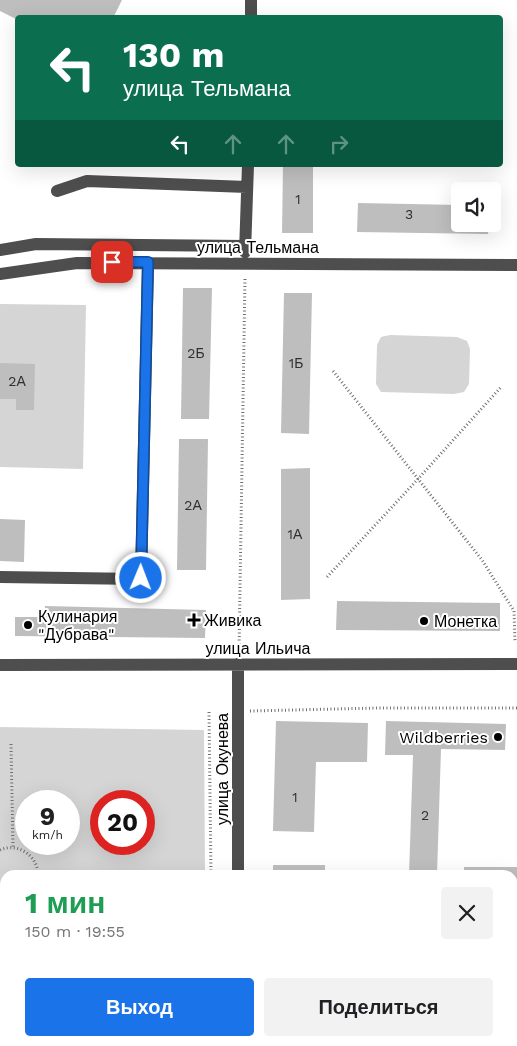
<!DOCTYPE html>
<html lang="ru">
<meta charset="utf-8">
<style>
:root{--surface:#fff;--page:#f2f2f2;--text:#202124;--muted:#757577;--accent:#1a73e8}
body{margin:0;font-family:"Work Sans",sans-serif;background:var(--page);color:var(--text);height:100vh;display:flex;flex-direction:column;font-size:19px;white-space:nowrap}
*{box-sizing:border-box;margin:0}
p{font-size:16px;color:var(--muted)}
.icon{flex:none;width:28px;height:28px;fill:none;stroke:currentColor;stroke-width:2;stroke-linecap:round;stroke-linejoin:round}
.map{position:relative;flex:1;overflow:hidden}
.side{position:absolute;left:0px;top:870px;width:518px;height:176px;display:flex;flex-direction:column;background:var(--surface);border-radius:15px 15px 0 0;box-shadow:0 5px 20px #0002}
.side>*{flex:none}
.guide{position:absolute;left:15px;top:15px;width:488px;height:152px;border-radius:5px;box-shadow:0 5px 20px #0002;background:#0b6e4f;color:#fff;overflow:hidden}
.fabs{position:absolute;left:451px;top:182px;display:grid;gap:10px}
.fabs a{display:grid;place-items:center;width:50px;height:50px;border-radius:5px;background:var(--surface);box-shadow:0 5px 20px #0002;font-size:25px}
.speed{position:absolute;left:15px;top:790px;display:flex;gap:10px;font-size:25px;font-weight:700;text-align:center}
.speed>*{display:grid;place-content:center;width:65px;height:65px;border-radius:50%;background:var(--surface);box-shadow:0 5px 20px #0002;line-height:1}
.speed small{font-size:12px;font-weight:400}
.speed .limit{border:8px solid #d22;background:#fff;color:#111}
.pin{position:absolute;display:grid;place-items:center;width:42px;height:42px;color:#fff;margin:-21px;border-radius:10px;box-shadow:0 2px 8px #0006}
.me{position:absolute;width:55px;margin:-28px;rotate:1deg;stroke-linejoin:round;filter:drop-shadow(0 0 4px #0008)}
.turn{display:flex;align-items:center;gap:18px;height:105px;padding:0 25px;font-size:22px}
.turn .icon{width:65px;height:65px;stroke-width:2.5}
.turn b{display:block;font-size:35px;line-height:42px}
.lanes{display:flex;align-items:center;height:48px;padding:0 25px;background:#0003;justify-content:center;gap:25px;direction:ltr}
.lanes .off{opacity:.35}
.round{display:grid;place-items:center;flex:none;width:52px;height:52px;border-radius:5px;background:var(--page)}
.overview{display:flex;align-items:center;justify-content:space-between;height:85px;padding:0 25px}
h1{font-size:30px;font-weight:700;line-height:38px;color:#1e9e55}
.cta{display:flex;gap:10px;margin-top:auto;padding:10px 25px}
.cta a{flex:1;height:58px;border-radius:5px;background:var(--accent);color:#fff;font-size:20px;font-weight:700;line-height:58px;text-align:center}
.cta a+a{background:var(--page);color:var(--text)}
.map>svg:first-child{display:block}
</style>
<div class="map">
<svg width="517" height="1046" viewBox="0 0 517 1046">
<rect width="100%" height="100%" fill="#fff"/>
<path fill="#d5d5d5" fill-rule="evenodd" d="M0 304 86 305 83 469 0 467Z
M390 335 457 337 467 341 470 349 469 384 464 392 454 394 381 392 376 384 377 345 381 337Z
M0 727 204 730 205 875H5V1041H206V1046H0ZM26 801H69V844H26ZM101 801H144V844H101Z"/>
<path fill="#bebebe" d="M0 0H122L113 18H18V20L0 11Z
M283 165H313V233H282Z
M358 203 460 205V224H489L488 234 357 232Z
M183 288H212L209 419H181Z
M284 293H312L309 434 281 433Z
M0 363 35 364 34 410H16V399H0Z
M179 439H208L206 570H177Z
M310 468V599L281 600V469Z
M0 519 25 520 24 562 0 561Z
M337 601 500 603V631L336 630Z
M45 606 206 610 205 638 15 636V617H45Z
M276 721 368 723 367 762H316L314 832 273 831Z
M386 721 506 724 505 750 441 749 437 875H409L413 755H385Z
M273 865H325V875H273Z
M464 867H517V896H512V875H464Z
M512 989H517V1046H506V1041H512Z
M295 1041H324V1046H295Z"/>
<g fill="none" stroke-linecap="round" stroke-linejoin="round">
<path stroke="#707070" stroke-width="3" stroke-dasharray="1 2.5" stroke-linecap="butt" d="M333 371 482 560 514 611 515 642
M327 577 418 479 502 386
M239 651 245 277
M250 711 378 708H517
M209 712 211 875
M11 744 13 848
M0 850C18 842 38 856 38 875
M38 872 87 875
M0 900 5 901
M212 1041V1046
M8 1046V1041"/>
<path stroke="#4e4e4e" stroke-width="12" d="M251 18V0
M57 191 87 181 247 187
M0 250 36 244 246 246
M245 252 248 165
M0 274 77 263 517 265
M0 577 141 579 148 263
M0 665 517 664
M238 875V664
M240 1041V1046"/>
</g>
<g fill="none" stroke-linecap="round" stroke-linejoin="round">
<defs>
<path id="route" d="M112 262H148L141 578"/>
</defs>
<use href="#route" stroke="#114b97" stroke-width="12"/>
<use href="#route" stroke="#1a73e8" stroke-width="9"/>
</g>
<g fill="#000" stroke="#fff" stroke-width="2">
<path d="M191.5 612.5h5v5h5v5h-5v5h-5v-5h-5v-5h5z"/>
<circle cx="424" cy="621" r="5"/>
<circle cx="28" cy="625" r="5"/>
<circle cx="498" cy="737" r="5"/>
</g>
<g text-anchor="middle" stroke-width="4" stroke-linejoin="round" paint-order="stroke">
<g font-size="14" fill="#303030">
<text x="298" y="204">1</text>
<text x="409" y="219">3</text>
<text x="196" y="358">2Б</text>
<text x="296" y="368">1Б</text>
<text x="17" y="386">2А</text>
<text x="193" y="510">2А</text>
<text x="295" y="539">1А</text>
<text x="295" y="802">1</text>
<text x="425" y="820">2</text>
</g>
<g font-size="16" fill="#000" stroke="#fff">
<text x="258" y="253">улица Тельмана</text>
<text x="258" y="654">улица Ильича</text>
<text transform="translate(222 769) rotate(-90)" y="6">улица Окунева</text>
</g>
<g font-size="16" fill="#000" stroke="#fff" text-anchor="start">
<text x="38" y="622">Кулинария<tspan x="38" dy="18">"Дубрава"</tspan></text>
<text x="204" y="626">Живика</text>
<text x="434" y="627">Монетка</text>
<text x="488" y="743" text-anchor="end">Wildberries</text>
</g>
</g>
</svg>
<div class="fabs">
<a><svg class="icon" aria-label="sound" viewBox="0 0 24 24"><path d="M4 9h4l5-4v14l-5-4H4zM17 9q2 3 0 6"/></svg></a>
</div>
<div class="speed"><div>9<small>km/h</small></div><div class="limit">20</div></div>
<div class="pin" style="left:112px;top:262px;background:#d93025"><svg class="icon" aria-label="arrive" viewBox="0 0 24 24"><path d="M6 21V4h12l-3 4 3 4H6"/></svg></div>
<svg class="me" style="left:141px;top:578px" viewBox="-20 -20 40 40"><circle r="17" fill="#1a73e8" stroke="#fff" stroke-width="3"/><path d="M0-11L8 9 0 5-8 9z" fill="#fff"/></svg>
<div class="guide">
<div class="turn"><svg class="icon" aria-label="left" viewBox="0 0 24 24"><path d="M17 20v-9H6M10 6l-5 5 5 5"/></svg><div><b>130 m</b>улица Тельмана</div></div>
<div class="lanes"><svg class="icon" aria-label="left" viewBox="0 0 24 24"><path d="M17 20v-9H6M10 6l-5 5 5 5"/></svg><svg class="icon off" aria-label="ahead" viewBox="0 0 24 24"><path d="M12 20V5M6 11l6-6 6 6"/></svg><svg class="icon off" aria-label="ahead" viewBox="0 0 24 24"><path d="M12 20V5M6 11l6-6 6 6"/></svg><svg class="icon off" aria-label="right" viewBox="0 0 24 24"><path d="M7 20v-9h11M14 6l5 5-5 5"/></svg></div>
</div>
<section class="side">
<div class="overview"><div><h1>1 мин</h1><p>150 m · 19:55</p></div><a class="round"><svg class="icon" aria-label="close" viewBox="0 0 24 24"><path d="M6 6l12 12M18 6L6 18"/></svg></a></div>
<div class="cta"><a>Выход</a><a>Поделиться</a></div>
</section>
</div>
